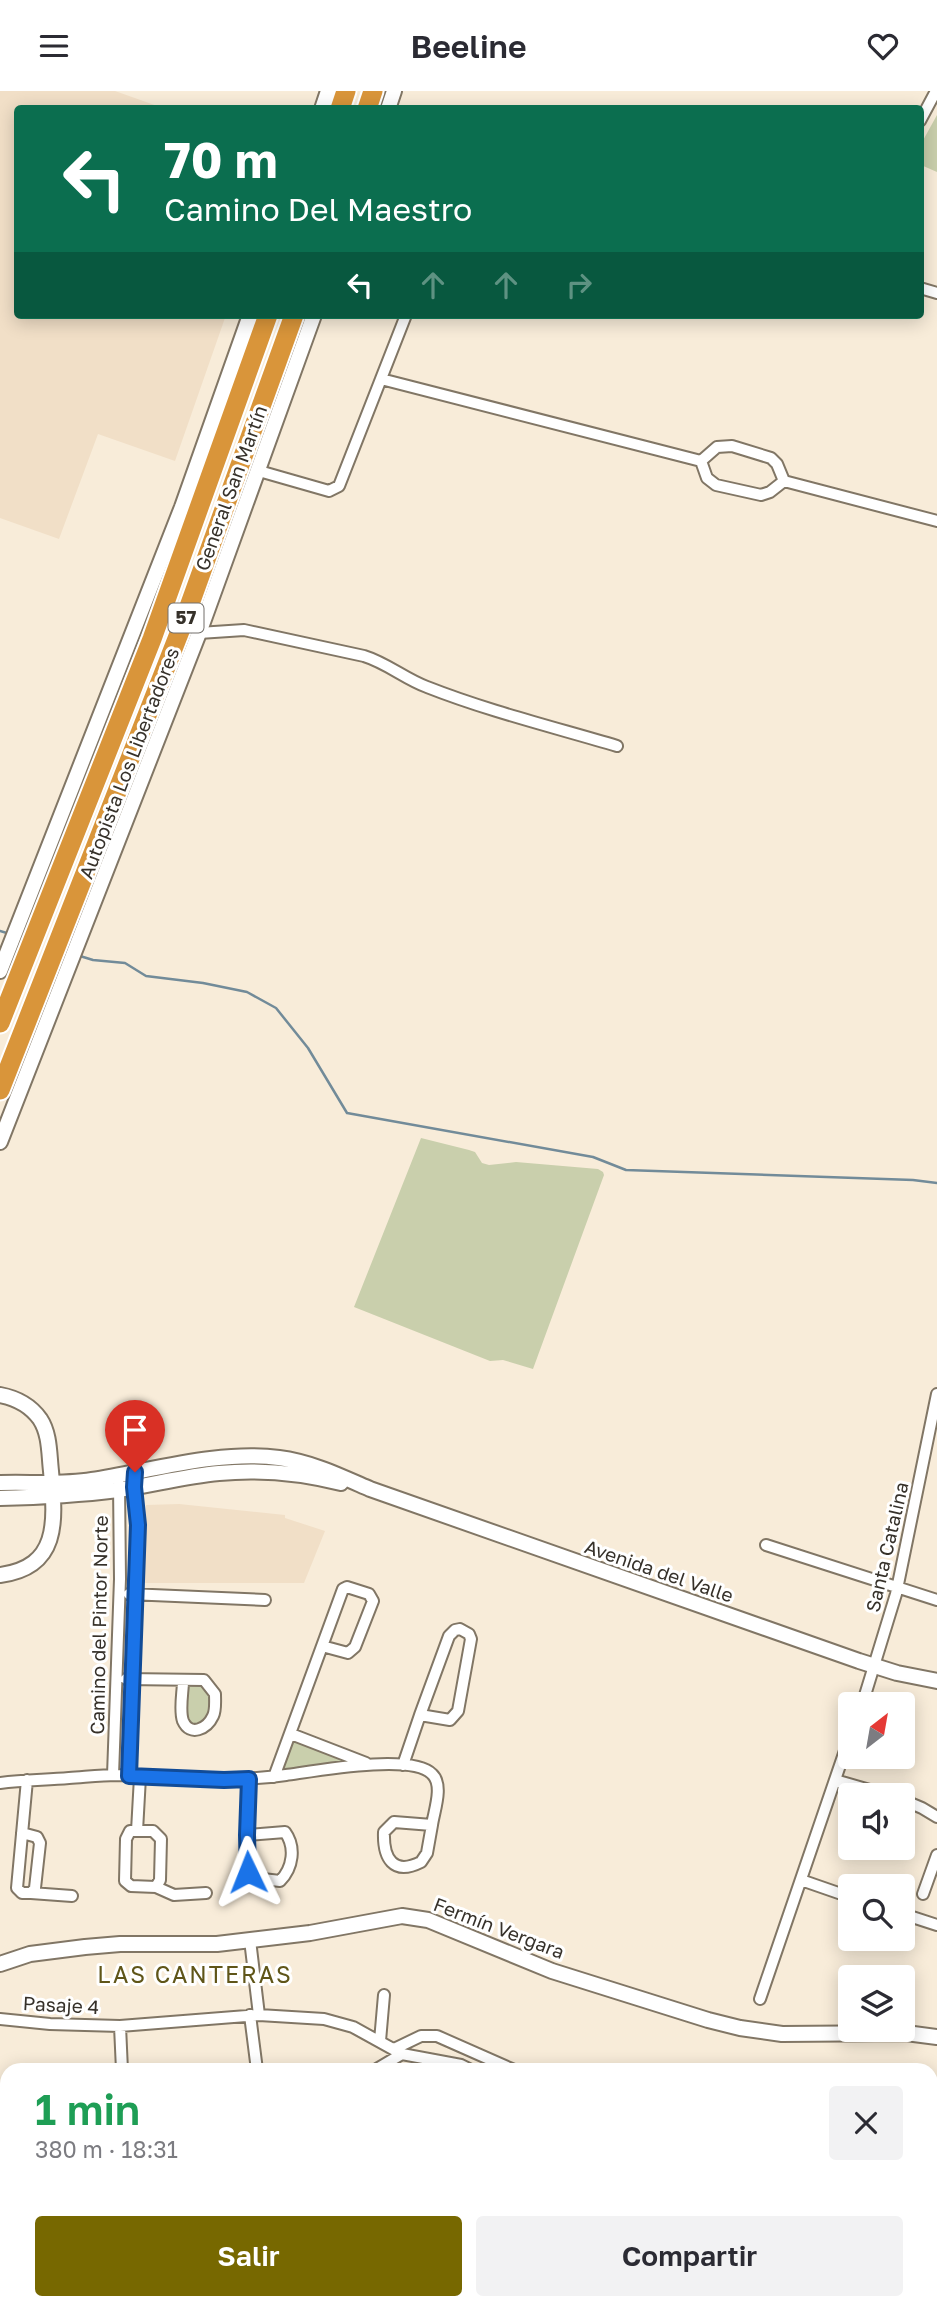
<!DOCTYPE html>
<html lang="es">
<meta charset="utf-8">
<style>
:root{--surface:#fff;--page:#f2f2f3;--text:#2b2b33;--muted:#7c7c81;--accent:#776800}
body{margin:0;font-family:"Golos Text",sans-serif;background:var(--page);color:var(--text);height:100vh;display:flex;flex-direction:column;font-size:26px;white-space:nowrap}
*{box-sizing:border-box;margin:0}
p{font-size:23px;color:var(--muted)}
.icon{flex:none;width:38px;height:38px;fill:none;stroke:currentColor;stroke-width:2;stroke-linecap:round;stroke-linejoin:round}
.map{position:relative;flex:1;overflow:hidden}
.drawer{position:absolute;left:0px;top:1972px;width:938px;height:247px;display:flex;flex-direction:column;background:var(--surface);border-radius:21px 21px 0 0;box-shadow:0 4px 18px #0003}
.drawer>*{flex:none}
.hud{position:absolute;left:14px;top:14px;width:910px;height:214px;border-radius:7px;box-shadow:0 4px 18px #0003;background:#0b6e4f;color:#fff;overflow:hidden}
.needle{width:46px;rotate:31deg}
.tools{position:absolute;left:838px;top:1601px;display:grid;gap:14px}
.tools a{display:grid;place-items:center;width:77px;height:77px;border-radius:7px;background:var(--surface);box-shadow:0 4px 18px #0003;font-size:35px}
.pin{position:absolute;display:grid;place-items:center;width:60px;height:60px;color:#fff;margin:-72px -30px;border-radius:50% 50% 50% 0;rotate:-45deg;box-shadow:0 0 7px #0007}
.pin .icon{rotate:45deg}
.me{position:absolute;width:77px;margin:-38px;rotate:358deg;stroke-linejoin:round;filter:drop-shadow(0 0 5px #0008)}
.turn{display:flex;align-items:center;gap:24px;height:147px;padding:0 35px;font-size:32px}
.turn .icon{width:91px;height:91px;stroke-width:2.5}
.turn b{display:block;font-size:49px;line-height:60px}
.lanes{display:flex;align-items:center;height:66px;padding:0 35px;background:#0003;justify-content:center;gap:35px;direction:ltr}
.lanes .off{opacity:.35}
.round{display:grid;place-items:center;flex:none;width:74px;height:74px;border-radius:7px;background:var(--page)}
.head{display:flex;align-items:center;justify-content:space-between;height:119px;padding:0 35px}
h1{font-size:42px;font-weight:600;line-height:52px;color:#1e9e55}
.primary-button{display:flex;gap:14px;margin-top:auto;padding:14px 35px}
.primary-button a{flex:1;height:80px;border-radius:7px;background:var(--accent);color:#fff;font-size:28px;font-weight:600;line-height:80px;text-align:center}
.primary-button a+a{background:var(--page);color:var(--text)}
header{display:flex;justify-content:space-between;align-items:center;height:91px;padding:0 35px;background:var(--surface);font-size:32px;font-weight:600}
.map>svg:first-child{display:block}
</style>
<header><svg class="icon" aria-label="menu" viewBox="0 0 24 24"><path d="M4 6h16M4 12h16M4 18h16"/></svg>Beeline<svg class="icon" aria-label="heart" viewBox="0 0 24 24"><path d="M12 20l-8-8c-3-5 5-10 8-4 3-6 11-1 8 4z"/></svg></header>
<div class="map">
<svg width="937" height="2218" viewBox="0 0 937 2218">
<rect width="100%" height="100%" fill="#f8ecd9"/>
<path fill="#f1dfc7" d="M0 0H115L163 17 18 18V224H226L175 370 98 343 59 448 0 427Z
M179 1413 285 1424V1427L325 1440 304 1492H144L146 1414Z"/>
<path fill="#c9cfac" d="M937 24V81L921 74V53Z
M421 1047 469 1059 475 1061 482 1072 489 1074 516 1071 598 1078 603 1081 604 1084 533 1278 503 1269 490 1270 354 1216Z
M191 1593 204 1595 210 1598 212 1621 204 1632 191 1636 185 1625 187 1596Z
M293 1647 351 1671 281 1680Z
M633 2212H760L748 2218H637Z"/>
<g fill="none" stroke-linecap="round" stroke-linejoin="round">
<path stroke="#728b99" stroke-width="2.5" d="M0 840 10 843
M80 865 93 869 125 872 146 885 203 892 247 901 276 917 308 957 347 1022 593 1066 626 1079 913 1089 937 1092"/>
<path stroke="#8bb1c8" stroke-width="10" d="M0 2109 7 2112
M931 2120 937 2138"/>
<defs>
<path id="minor" d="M920 30 936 0
M920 197 937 202
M381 288 701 370
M701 370 717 356 732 355 771 367 777 373 784 390
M701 370 707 387 716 394 761 404 770 401 784 390
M259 380 329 400 339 395 406 224
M784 390 937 430
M199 542 244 539 364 565C387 572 405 588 427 596 488 620 553 636 617 655
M766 1454 937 1509
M129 1503 265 1509
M460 1538 469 1543 471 1548 458 1620 450 1629 420 1624 449 1545 455 1539Z
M126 1588 204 1589 215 1603C215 1610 216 1619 213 1625 207 1638 190 1646 183 1630 179 1619 183 1601 183 1590
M862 1614 896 1503 937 1303
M291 1643 366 1672
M403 1674 420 1624
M113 1684 120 1488 119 1393
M129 1685 138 1434 134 1391
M274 1686 343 1498 347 1496 369 1503 373 1510 355 1556 348 1562 322 1555
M835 1689 887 1704
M0 1692C23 1689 46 1689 69 1687 85 1686 101 1684 117 1684 173 1686 230 1692 286 1684 315 1680 412 1662 432 1683 444 1694 434 1720 432 1734
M903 1709 922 1717 937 1726
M394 1731 432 1734 427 1762 421 1771C393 1785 383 1767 384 1741Z
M130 1740H153L161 1748 160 1789 156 1796 131 1795 125 1790 126 1748Z
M137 1740 140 1686
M22 1742 37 1746 40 1752 35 1797 31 1802H22L17 1797 27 1689
M247 1744 285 1741C296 1756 293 1777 280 1790L254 1787 248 1781 247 1744 249 1688
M801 1789 850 1806
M156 1796 174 1804 206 1802
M31 1802 72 1805
M923 1803 937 1764
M903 1823 937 1834
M250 1849 259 1924
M760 1908 850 1645
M250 1924 257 1979
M0 1928 50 1933 120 1935 259 1924 324 1928 353 1936 402 1963 461 1974 471 1979
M120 1935 122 1979
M380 1950 384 1904
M394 1958 421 1945H437L514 1979
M375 1979 402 1963
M931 2007 937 2010
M0 2051 7 2055"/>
<path id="tertiary" d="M322 18 328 0
M388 18 394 0
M0 880 182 416 250 224
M0 1051 199 542 314 224
M0 1304C16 1307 30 1314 40 1328 50 1343 49 1363 51 1380 55 1428 61 1476 0 1484
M0 1392C30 1391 62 1394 92 1389 150 1380 220 1359 279 1367 311 1371 340 1385 370 1398L859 1570 897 1582 937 1590
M0 1407C40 1406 78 1404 118 1399 152 1394 185 1385 219 1382 260 1378 301 1382 341 1392
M0 1873 30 1863 85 1856 120 1853H217L310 1842 402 1825 428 1829 552 1880 708 1929 740 1937 782 1943 906 1942 937 1946"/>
<path id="motorway" d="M340 18 346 0
M367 18 373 0
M0 932 152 548 268 224
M0 999 182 535 294 224"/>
</defs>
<use href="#minor" stroke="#817665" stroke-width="14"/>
<use href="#tertiary" stroke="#817665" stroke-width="18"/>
<use href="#motorway" stroke="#fff" stroke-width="23"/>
<use href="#minor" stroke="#fff" stroke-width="10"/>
<use href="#tertiary" stroke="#fff" stroke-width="14"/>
<use href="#motorway" stroke="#d9953a" stroke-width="19"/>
</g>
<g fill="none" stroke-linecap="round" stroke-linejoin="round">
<defs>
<path id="route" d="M135 1381 134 1396 138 1434 129 1685 224 1689 249 1688 247 1744 248 1781"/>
</defs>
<use href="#route" stroke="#114b97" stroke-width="18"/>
<use href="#route" stroke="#1a73e8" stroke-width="12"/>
</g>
<g text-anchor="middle" stroke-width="6" stroke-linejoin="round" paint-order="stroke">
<rect fill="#fff" stroke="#726f6a" stroke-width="2" x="168.5" y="512.5" width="35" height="29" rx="5"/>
<g font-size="18" font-weight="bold" fill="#36312a">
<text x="186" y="533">57</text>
</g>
<g font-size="19" fill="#36312a" stroke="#fff">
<text transform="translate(231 397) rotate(-70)" y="7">General San Martín</text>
<text transform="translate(129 672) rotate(-69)" y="7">Autopista Los Libertadores</text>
<text transform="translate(887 1456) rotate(-77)" y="7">Santa Catalina</text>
<text transform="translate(659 1480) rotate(19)" y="7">Avenida del Valle</text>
<text transform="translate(99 1534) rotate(-89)" y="7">Camino del Pintor Norte</text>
<text transform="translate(499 1837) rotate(21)" y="7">Fermín Vergara</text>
<text transform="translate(61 1914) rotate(3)" y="7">Pasaje 4</text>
</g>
<g font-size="23" letter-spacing="2" fill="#5f5518" stroke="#fff">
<text x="195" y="1892">LAS CANTERAS</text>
</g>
</g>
</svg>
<div class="tools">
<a><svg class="needle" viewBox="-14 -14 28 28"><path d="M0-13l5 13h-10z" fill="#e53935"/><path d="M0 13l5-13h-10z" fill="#7c7c81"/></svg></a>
<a><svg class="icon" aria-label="sound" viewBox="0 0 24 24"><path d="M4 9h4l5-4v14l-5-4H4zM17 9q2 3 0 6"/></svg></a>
<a><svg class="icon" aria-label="search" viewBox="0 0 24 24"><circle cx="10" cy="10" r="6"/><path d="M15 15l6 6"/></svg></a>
<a><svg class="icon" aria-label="layers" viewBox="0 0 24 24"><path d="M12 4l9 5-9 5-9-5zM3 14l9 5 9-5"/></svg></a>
</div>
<div class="pin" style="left:135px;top:1381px;background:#d93025"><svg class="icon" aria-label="arrive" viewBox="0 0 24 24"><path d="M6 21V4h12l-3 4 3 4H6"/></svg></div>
<svg class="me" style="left:248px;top:1781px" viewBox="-20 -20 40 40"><path d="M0-17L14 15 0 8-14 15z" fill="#1a73e8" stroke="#fff" stroke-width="4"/></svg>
<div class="hud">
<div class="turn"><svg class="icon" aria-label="left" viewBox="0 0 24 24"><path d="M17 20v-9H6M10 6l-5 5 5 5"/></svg><div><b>70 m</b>Camino Del Maestro</div></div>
<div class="lanes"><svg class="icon" aria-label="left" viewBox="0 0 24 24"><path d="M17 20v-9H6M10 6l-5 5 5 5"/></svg><svg class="icon off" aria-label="ahead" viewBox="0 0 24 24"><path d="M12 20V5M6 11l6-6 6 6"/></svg><svg class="icon off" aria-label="ahead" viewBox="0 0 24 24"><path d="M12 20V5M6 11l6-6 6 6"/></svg><svg class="icon off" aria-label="right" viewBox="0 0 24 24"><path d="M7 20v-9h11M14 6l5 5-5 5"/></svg></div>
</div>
<section class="drawer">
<div class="head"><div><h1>1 min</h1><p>380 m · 18:31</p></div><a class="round"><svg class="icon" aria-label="close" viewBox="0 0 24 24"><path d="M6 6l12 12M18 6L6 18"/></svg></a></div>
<div class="primary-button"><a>Salir</a><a>Compartir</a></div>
</section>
</div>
